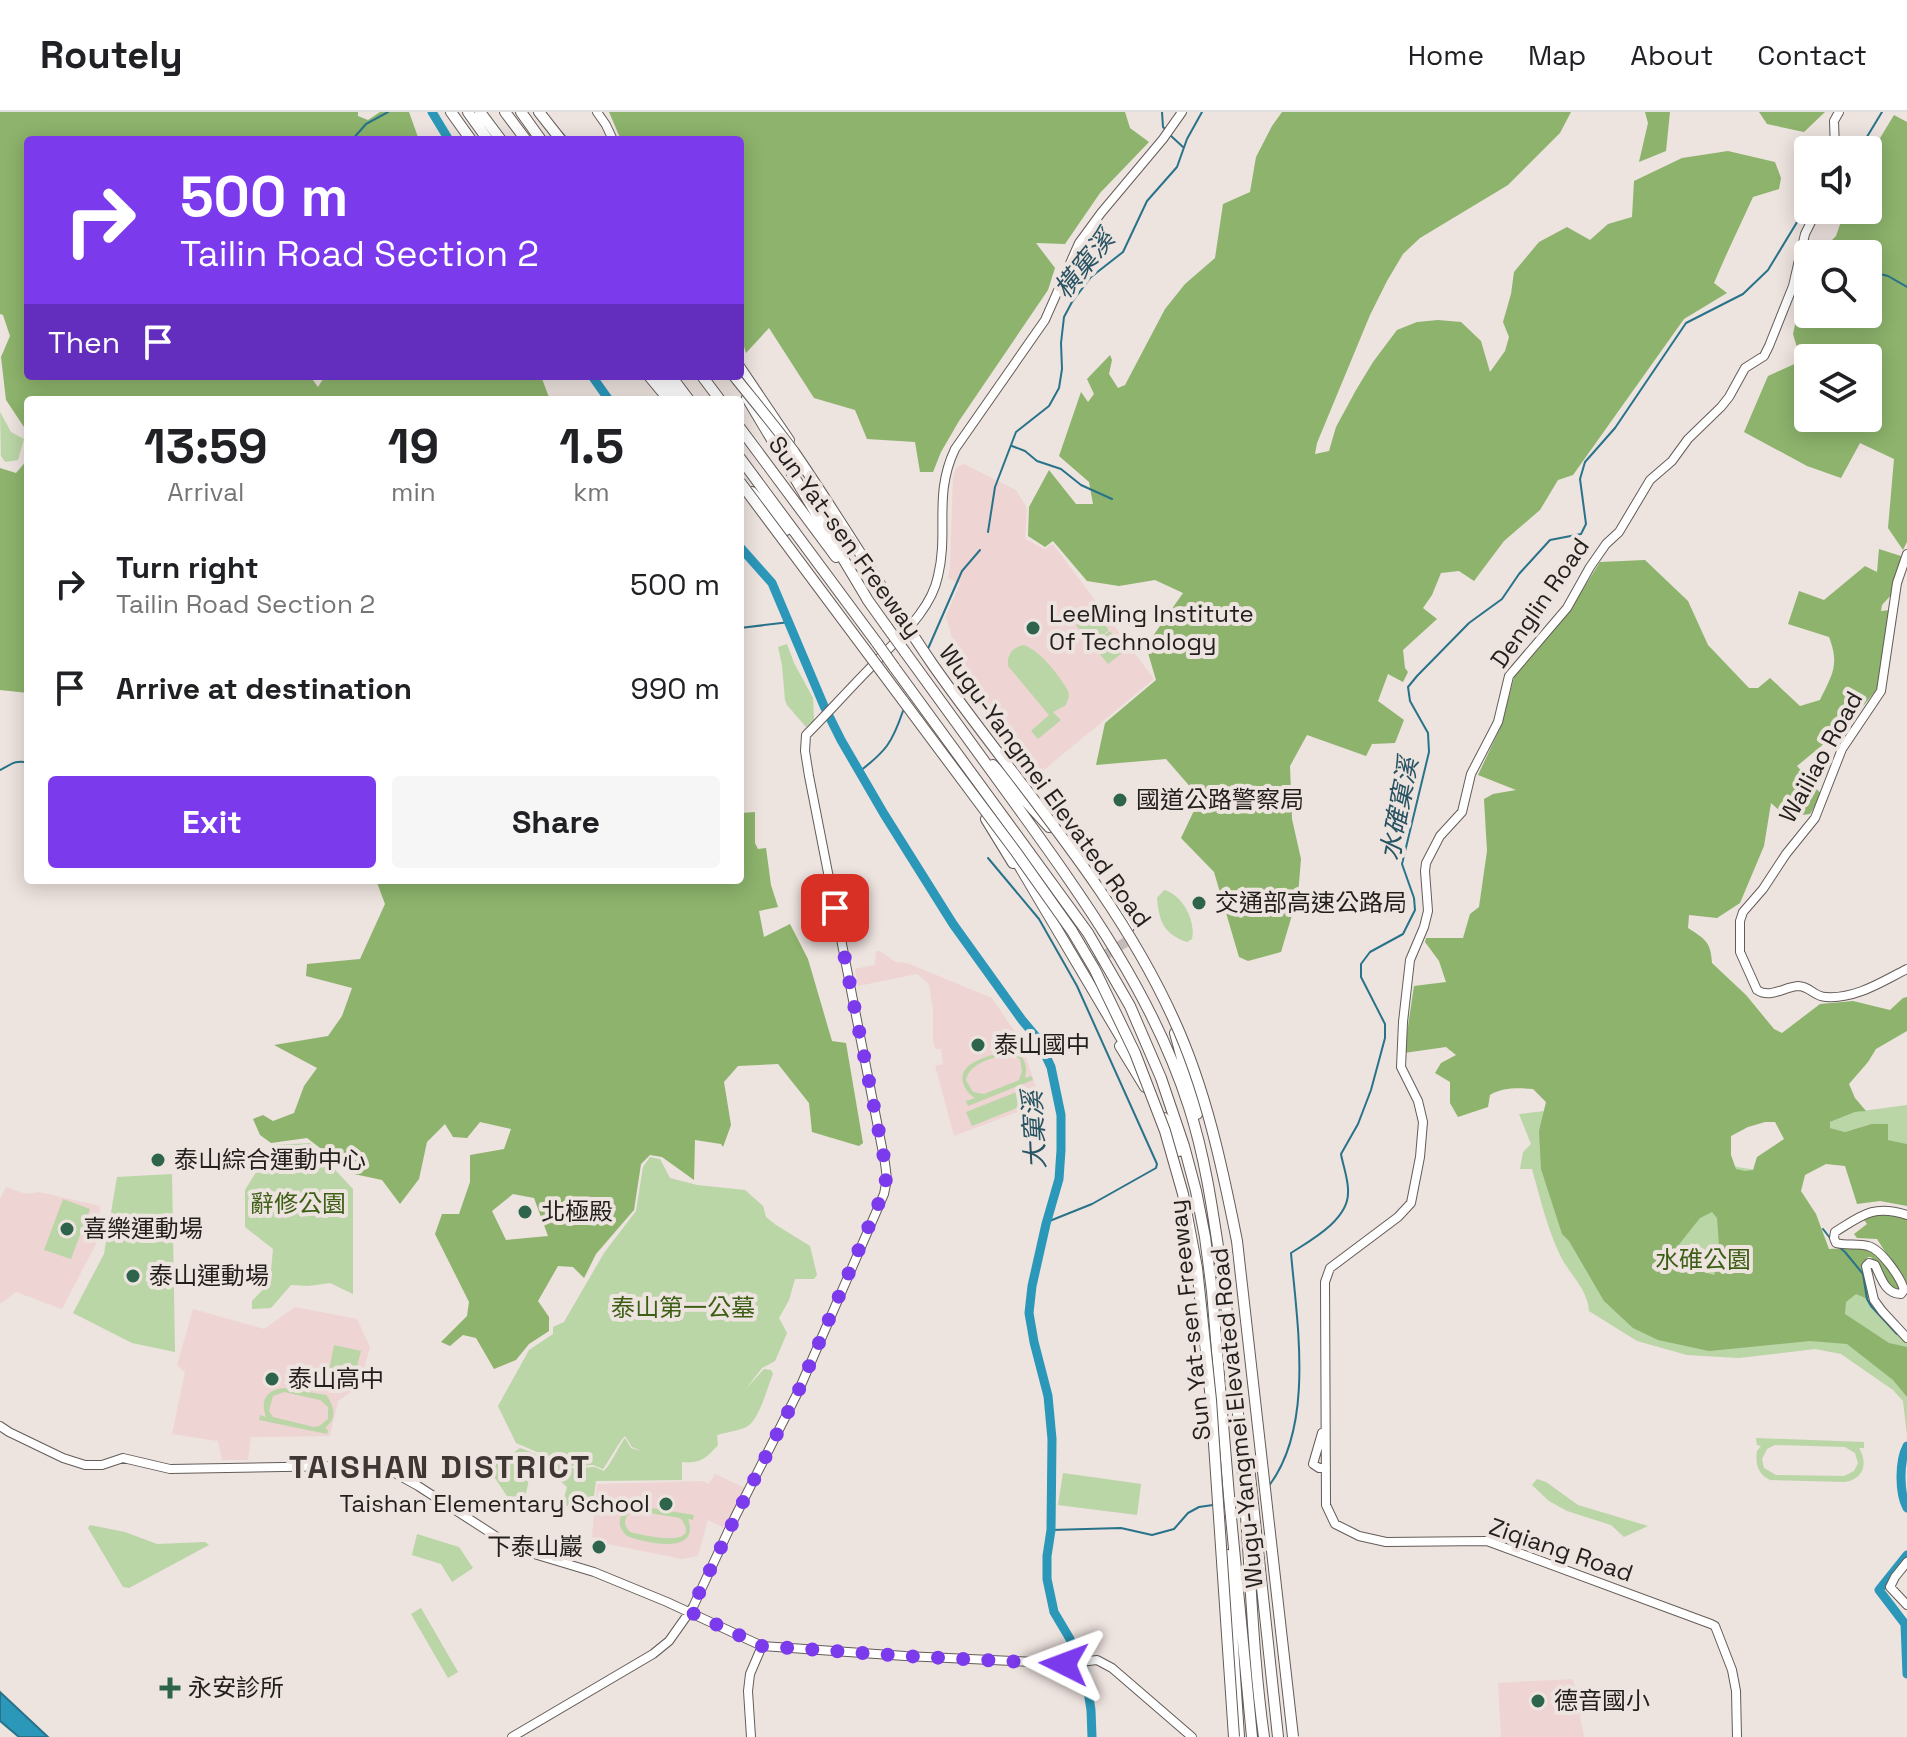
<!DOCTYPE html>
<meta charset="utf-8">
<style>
:root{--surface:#fff;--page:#f6f6f6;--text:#202124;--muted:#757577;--line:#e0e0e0;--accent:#7c3aed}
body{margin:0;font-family:"Space Grotesk","Noto Sans TC",sans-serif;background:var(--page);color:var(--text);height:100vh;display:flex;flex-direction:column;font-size:30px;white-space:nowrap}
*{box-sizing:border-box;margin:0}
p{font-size:26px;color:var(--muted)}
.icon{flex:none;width:44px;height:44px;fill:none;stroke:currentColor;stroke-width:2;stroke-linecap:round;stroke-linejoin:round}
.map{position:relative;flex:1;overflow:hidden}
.panel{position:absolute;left:24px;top:284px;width:720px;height:488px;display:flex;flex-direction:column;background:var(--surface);border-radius:8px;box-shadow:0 4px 20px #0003}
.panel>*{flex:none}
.banner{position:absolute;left:24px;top:24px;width:720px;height:244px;border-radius:8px;box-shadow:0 4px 20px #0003;background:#7c3aed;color:#fff;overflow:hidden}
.tools{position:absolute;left:1794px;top:24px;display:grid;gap:16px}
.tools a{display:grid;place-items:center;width:88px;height:88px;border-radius:8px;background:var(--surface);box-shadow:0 4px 20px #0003;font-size:40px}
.pin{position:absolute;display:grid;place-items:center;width:68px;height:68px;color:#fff;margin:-34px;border-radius:16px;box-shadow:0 4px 12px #0006}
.me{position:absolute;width:88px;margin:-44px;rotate:273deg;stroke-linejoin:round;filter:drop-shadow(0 0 6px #0008)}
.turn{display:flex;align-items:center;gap:28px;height:168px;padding:0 24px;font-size:36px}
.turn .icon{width:104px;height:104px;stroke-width:2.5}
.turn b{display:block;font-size:56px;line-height:68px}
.then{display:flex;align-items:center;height:76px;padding:0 24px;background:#0003;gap:16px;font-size:30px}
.eta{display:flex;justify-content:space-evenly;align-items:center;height:136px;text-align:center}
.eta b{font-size:48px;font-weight:600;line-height:56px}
.button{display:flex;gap:16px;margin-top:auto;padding:16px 24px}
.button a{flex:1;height:92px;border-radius:8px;background:var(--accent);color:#fff;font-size:32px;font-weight:600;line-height:92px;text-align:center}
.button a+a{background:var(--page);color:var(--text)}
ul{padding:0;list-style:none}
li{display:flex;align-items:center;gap:24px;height:104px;padding:0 24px}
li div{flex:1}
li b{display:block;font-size:30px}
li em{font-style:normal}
header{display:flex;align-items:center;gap:48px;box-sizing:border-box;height:112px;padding:0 40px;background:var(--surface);border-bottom:2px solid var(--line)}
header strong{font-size:38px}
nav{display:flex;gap:44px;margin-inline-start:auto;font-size:28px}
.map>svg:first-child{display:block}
</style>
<header>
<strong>Routely</strong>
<nav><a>Home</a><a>Map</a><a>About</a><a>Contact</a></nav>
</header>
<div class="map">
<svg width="1907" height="1625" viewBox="0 0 1907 1625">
<rect width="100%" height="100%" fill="#ede3df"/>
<path fill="#efd4d4" d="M964 352 1016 378 1027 396 1025 427 1045 437 1053 432 1154 567 1040 661 965 575 946 504 960 472 948 466 950 455 953 364 957 355Z
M876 839H880L895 850 907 851 992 886 1021 929 1041 991 954 1024 936 957 935 954 943 952 941 937H935L933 928V897L929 872 917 862 858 874 855 857 875 853Z
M6 1075 26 1082 39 1080 100 1094 98 1128 62 1197 16 1180 0 1192V1087Z
M295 1195 357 1207 370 1235 359 1274 338 1289 330 1324 251 1325 248 1348H222L218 1329 172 1322 185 1260 177 1253 193 1197 264 1217Z
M715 1362 745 1376 725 1416 708 1408 698 1444 682 1447 603 1431V1427L592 1425 597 1372 703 1369 709 1372Z
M1573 1567 1584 1625H1501L1498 1571Z"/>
<path fill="#bad5a6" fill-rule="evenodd" d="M0 300 11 320 24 327 18 348 5 350 1 344Z
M1093 499 1109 518 1096 529 1110 519 1125 539 1108 552 1076 513Z
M787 532 794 551 813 586 814 608 806 615 787 593 785 588 782 553 778 535Z
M1023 533C1039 537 1060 564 1068 579L1069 584 1066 593 1053 600 1061 608 1038 627 1031 619 1049 603 1008 554C1007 543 1012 536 1023 533Z
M1164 778C1183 783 1196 809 1192 827L1187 830C1163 822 1159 808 1157 786Z
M1003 939C1021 938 1029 949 1025 966L1031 964 1033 968 968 994 966 989 975 986C963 978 956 962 971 952 980 946 993 943 1003 939ZM1004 942H1012L1020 947 1022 959 1019 968 984 982 973 980 966 968C970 951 989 948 1004 942Z
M1024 977 1029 991 972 1014 966 1000Z
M1907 993V1032L1887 1028V1012H1870L1845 1020 1830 1016V1010L1855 1000Z
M1552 998 1713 1051 1774 1061 1829 1142 1907 1228V1323L1903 1289 1893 1278 1841 1242 1815 1237 1739 1246 1687 1243 1637 1229 1589 1199C1588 1177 1569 1162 1560 1143 1547 1116 1540 1085 1532 1057H1520L1523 1040 1531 1032 1519 1002Z
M310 1031 353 1077V1182L330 1171 308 1174 291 1173 271 1196 252 1197V1189L270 1170 273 1137 245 1115V1078L273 1033Z
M650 1045 660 1047 670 1066 697 1073 745 1078 763 1094 766 1105 776 1113 810 1134 817 1163 814 1167H795L789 1188 779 1206 787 1221 775 1249 762 1256 745 1278 764 1257 771 1258 773 1262C767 1276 760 1305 748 1314 740 1319 726 1320 717 1323L718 1333C706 1346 701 1352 682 1350V1368L596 1369 593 1392 562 1394 567 1375 557 1366 537 1360 530 1363 524 1390H511L493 1363 494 1348 498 1345 504 1347 520 1336 573 1356 595 1355 604 1359C613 1349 617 1337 625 1326L631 1336 642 1339 632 1335 625 1324C616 1334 611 1346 603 1357L593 1353 570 1354 516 1331 498 1294 529 1238 553 1222V1215L564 1210 604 1141 636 1099 643 1055Z
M172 1062 175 1240 132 1231 73 1201 104 1142 117 1065Z
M63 1087 90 1097 71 1147 44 1138Z
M334 1233 361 1239 357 1254 350 1268 328 1264Z
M284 1276 326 1283C335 1295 337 1307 325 1316L328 1318 327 1322 259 1308 260 1303 266 1305C260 1288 266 1278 284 1276ZM284 1280 320 1288 328 1295V1307L319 1314 314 1315 273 1305 269 1299 273 1284Z
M1756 1326 1864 1330V1336H1859C1868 1351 1864 1367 1845 1370L1770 1368C1758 1362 1755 1352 1757 1339L1761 1334 1757 1333ZM1775 1333 1845 1335 1855 1341 1858 1351 1854 1359 1844 1364 1776 1363 1764 1356 1762 1347 1767 1337Z
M1063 1361 1141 1372 1137 1403 1058 1393Z
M1537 1367 1546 1370 1578 1393 1648 1414 1624 1425 1611 1413 1567 1399 1549 1389 1532 1373Z
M621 1391 694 1403 693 1408 688 1407C701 1444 645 1431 627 1424 618 1416 617 1406 626 1397L620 1396ZM637 1399 680 1406C706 1438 641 1423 630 1420 621 1412 625 1400 637 1399Z
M90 1413 125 1420 157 1432 205 1430 209 1433 129 1476 123 1475 88 1416Z
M417 1422 459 1435 473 1456 452 1470 441 1452 412 1443Z
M421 1496 458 1560 448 1566 411 1502Z"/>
<path fill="#8db36c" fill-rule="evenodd" d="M0 0H358V4L368 8 380 0H409L419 28H28V264H310L318 275 325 264H541L550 288H28V321L6 288 1 245 10 224 3 203 0 202Z
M609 0H1125L1130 16 1149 30 1100 81 1065 132 1036 131 1055 156 1048 178 959 309 941 340 933 360H920L915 330 867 327 855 298 814 286 769 216 746 241 740 222V28H621Z
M1282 0H1571L1560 21 1508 73 1420 126 1403 142 1387 169 1370 203 1317 331 1315 342 1329 339 1336 315 1356 278 1373 250 1397 218 1417 210 1438 208 1461 210 1481 229 1490 260 1505 239 1509 225 1503 210 1511 182 1514 160 1539 130 1567 115 1590 128 1608 112 1632 105 1634 69 1682 46 1728 39 1775 50 1781 66 1779 77 1753 85C1740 114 1726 142 1714 171L1727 181 1684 207 1573 363 1558 368 1540 398 1504 429 1474 469 1459 459 1441 461 1432 483 1423 496 1437 507 1403 538 1405 556 1408 560 1403 570 1388 562 1378 589 1404 608 1395 631 1372 632 1366 644 1307 623 1290 654 1292 707 1301 747 1298 783 1281 840 1248 849 1239 845 1214 760 1181 726 1200 686 1166 647 1096 653 1105 611 1156 568 1146 534 1183 481 1155 468 1119 474 1087 469 1053 429 1045 435 1028 424 1029 395 1049 358 1076 392H1093L1089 370 1059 344 1081 280 1088 290 1094 282 1087 267 1110 243 1112 248 1109 262 1118 276 1125 273 1165 197 1185 172 1215 146 1223 92 1250 80 1256 45 1272 14Z
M1645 0H1670L1666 39 1639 50 1648 11Z
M1759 0H1825L1804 20 1767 12Z
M1894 3 1907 10V430L1903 438 1888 416 1894 347 1860 331 1841 366 1807 354 1744 320 1768 264 1801 249 1793 222 1808 153V202H1868V142H1818L1836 124 1845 98H1868V46ZM1808 246H1868V306H1808Z
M28 347V581L0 578V356L16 361Z
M1879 437 1904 445 1892 482 1882 493 1881 499 1890 498 1881 572 1856 603 1831 626 1797 654 1822 683 1810 702 1787 705 1771 691 1764 734 1740 791 1717 806 1689 803 1688 816C1705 827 1711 830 1712 851L1746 883 1774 917 1782 921 1820 892 1853 889 1890 898 1903 886 1907 885V919L1876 937 1868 950 1849 972 1855 986 1866 999 1855 1000 1830 1010V1016L1845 1020 1871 1012H1888V1028L1907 1032V1094L1880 1089 1857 1092 1845 1054 1826 1052 1805 1063 1801 1079 1816 1102 1829 1137C1840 1137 1853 1135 1864 1137 1876 1139 1894 1165 1901 1176L1898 1179 1892 1175 1871 1145H1868L1864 1151 1870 1183 1868 1187 1856 1182 1846 1190 1845 1202 1889 1231 1907 1235V1285L1893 1268 1847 1232 1810 1229 1709 1239 1658 1228 1633 1216 1604 1189 1569 1129 1562 1122 1541 1057 1539 1019 1546 990 1533 977C1519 976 1503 975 1490 983L1488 995 1458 1005 1450 991V970L1435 961 1441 951 1456 943 1446 935 1404 941 1414 874 1446 870 1439 849 1425 830 1426 826H1463L1470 802 1479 795 1487 739 1484 687 1493 682 1516 678 1478 663 1501 614 1515 562 1566 504 1600 450 1645 448 1688 489 1708 533 1749 576H1758L1770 566 1800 594 1820 588C1832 563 1840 553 1829 525L1788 512 1799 479 1824 488 1865 454 1877 460ZM1765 1010H1775L1784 1027 1757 1045 1753 1058 1745 1059 1736 1057 1731 1043V1024L1748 1015ZM1712 1100 1717 1106 1720 1147 1714 1163 1700 1159 1673 1140 1700 1106Z
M755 700V731L758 737 766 736 771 773 778 795 759 799 764 825 790 812 808 847 832 929 846 931 863 1031 859 1034 812 1020 809 991 778 952 738 954 724 970 731 1013 723 1035 721 1032 695 1028 694 1068 662 1045 650 1043 641 1052 634 1098 596 1142 584 1166 573 1155 558 1154 538 1189 549 1205V1219L529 1232 516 1248 494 1257 476 1226 463 1223 450 1234 441 1230 467 1204 469 1190 435 1122 442 1102H459L470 1070V1043L504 1037 511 1017 480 1010 467 1026 453 1025 445 1012 427 1030 419 1067 400 1092 382 1068 354 1062 307 1026 271 1031 260 1023 253 1007 263 1003 273 1009 294 1001 304 974 317 956 274 933 328 924 342 904 352 876 306 864 307 852 360 847 385 792 376 768H740V701ZM513 1082 534 1086 548 1124 506 1128 492 1099Z
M1870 1099 1907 1104V1174L1877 1127 1857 1126 1854 1122 1867 1112 1861 1104Z"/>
<path fill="#2b97b9" stroke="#28738a" stroke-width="2" d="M0 1580 1 1581 48 1625H19L0 1609Z"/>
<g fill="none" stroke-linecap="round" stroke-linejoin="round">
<path stroke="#28738a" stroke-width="2" d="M1162 0 1163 15 1166 18
M560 19 567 27
M1170 23 1183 35
M352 28 366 12 388 0
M1859 38 1882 0
M1806 127 1829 142
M1868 159 1888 164 1907 175
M241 265 247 264
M1012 334 1025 339 1037 349 1061 357 1081 373 1112 387
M988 420 995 375 1016 320 1049 294 1059 276 1062 257 1061 231 1064 205 1072 190 1091 165 1123 140 1147 89 1177 55 1187 27 1202 0
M740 516 790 510
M927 539 962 459 980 438
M0 658C10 653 16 647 28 651
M860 659C886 639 892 631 903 599
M988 746 1039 807 1077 874 1157 1052 1156 1056 1092 1092 1047 1110
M1823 1117 1830 1126
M1839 1135 1845 1140 1863 1162 1867 1187 1871 1194 1897 1222
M1268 1375C1315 1315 1297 1211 1291 1141 1311 1128 1348 1108 1348 1081 1349 1069 1343 1054 1341 1042L1358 1012 1371 978 1385 926V912L1361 865V852L1370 840 1403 822 1415 798 1414 786 1402 752 1429 640 1428 621 1410 589 1408 575 1417 564 1469 511 1502 487 1519 462 1550 428 1581 422 1586 412 1580 367 1585 350 1615 316 1686 211 1743 182 1768 158 1808 92
M1051 1418 1121 1416 1152 1423 1174 1417 1188 1401 1199 1395 1213 1393"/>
<path stroke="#2b97b9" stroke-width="9" d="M432 0 449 28
M592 264 609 288
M740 435 772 471 824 594 841 628 884 702 953 812 1022 908 1038 927 1051 955 1061 1003V1038L1059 1067 1046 1112 1032 1174 1029 1201 1034 1230 1048 1284 1052 1327 1051 1418 1047 1444V1467L1054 1500 1070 1527 1085 1560 1091 1598 1092 1625
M1907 1334C1899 1349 1899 1381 1907 1396
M1907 1443 1879 1478 1905 1512 1907 1562"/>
<path stroke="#c4bcb8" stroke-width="10" stroke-dasharray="10 5" stroke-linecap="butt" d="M1094 850 1126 830"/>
<defs>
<path id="secondary" d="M597 0 606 13 613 28
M1835 38 1834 9 1839 0
M740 254 790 328
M1907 442 1897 471 1881 579 1842 637 1815 706 1786 742 1763 777 1743 800 1740 809V840L1757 878C1770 887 1784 875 1798 874 1810 874 1814 885 1826 885 1856 887 1881 870 1907 857
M1907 1103C1874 1092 1862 1103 1835 1120L1834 1126 1836 1131C1846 1134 1858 1131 1868 1134 1881 1137 1901 1166 1904 1178L1901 1182C1885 1182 1881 1165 1875 1153L1869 1151 1866 1154 1874 1188 1882 1199 1907 1226
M0 1314 9 1320 63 1346 85 1353H102L123 1346 170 1357 341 1354 381 1357 391 1359 418 1374 514 1436 594 1460 667 1490 762 1534 905 1544 1035 1550 1064 1552 1097 1548 1112 1556 1192 1625
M1322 1321 1313 1352 1319 1356H1326
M1907 1450 1895 1465 1890 1475 1907 1493
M512 1625 653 1542 669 1529 693 1495 733 1409 798 1280 884 1082 887 1067 885 1051 809 664 805 639 806 623C829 600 851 575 874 552 898 526 931 499 938 464 949 419 933 383 955 337L1045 208 1079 131 1101 101 1163 27 1182 0
M751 1625 748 1579 750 1562 762 1534
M1737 1625 1736 1579 1732 1558 1715 1514 1711 1512 1487 1429 1386 1430 1359 1424 1335 1412 1326 1393 1325 1170 1330 1156 1398 1105 1411 1091 1420 1045 1423 1010 1418 989 1401 955 1403 910 1410 848 1424 815 1428 799 1425 759 1426 751 1440 724 1462 700 1471 662 1498 610 1509 564 1567 496 1590 455 1606 432 1619 420 1650 368 1672 349 1688 327 1721 295 1729 285 1745 256 1764 244 1769 234 1793 174 1805 122 1813 106 1819 98"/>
<path id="highway" d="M451 0 471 28
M468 0 488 28
M480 0 501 28
M505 0 526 28
M521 0 541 28
M539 0 561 28
M649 264 669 288
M662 264 679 288
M671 264 689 288
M702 264 720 288
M747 286 869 490
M740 316 836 445
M740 346 877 531
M752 380 786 418
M867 487 887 515
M905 540C943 593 981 645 1019 697 1086 790 1154 885 1189 995 1206 1048 1213 1101 1221 1155 1232 1233 1240 1311 1245 1390 1251 1468 1253 1547 1264 1625
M894 555 1088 821 1130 894 1161 966 1184 1034 1196 1079 1205 1125 1212 1179 1229 1384 1252 1625
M993 653 1049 715
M986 707 1013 751
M1013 743 1129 939
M1104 779 1115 791 1129 815
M1175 921 1197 1002
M1120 934 1145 975
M1164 1006 1179 1039
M1249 1354 1278 1625
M1227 1443 1239 1625"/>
</defs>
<use href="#secondary" stroke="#645c58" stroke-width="10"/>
<use href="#highway" stroke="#645c58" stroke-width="12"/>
<use href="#secondary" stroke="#fff" stroke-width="8"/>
<use href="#highway" stroke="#fff" stroke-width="10"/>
<defs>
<path id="highway-bridge" d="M734 264C754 289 775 314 794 340 842 410 885 483 933 553 1015 670 1115 777 1174 908 1206 978 1222 1054 1237 1129L1293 1625
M740 370 1016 740 1072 819 1095 858 1135 941 1165 1019 1183 1082 1197 1156 1211 1288 1234 1625
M887 515 905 540
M877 531 894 555"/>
</defs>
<use href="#highway-bridge" stroke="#645c58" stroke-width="12" stroke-linecap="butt"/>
<use href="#highway-bridge" stroke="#fff" stroke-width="10"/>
</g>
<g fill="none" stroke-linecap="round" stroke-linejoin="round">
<path stroke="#7c3aed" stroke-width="14" stroke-dasharray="0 25.2" d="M835 796 885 1051 886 1074 798 1280 735 1406 690 1500 762 1534 905 1544 1064 1552"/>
</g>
<g fill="#2d644b" stroke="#ede3df" stroke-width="3">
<circle cx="1033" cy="516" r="8"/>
<circle cx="1120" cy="688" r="8"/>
<circle cx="1199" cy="791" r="8"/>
<circle cx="978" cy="933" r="8"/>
<circle cx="158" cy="1048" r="8"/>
<circle cx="525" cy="1100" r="8"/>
<circle cx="67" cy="1117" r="8"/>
<circle cx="133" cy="1164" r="8"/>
<circle cx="272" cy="1267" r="8"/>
<circle cx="666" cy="1392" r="8"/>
<circle cx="599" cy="1435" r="8"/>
<path d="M166 1564h8v8h8v8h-8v8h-8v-8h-8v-8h8z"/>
<circle cx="1538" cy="1589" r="8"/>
</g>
<g text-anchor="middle" stroke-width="8" stroke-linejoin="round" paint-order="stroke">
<g font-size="24" fill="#221f1d" stroke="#ede3df">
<text transform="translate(845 425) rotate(54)" y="8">Sun Yat-sen Freeway</text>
<text transform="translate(1540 491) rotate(-55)" y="8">Denglin Road</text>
<text transform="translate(1821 645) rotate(-61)" y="8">Wailiao Road</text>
<text transform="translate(1045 674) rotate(54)" y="8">Wugu-Yangmei Elevated Road</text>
<text transform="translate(1190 1208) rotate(-96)" y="8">Sun Yat-sen Freeway</text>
<text transform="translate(1237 1306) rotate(-96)" y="8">Wugu-Yangmei Elevated Road</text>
<text transform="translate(1561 1438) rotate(19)" y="8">Ziqiang Road</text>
</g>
<g font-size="24" fill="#221f1d" stroke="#ede3df" text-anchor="start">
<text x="1049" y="510">LeeMing Institute<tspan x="1049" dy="28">Of Technology</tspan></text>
<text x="1136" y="696">國道公路警察局</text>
<text x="1215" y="799">交通部高速公路局</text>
<text x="994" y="941">泰山國中</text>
<text x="174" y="1056">泰山綜合運動中心</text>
<text x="541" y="1108">北極殿</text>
<text x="83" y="1125">喜樂運動場</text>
<text x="149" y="1172">泰山運動場</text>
<text x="288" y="1275">泰山高中</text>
<text x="650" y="1400" text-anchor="end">Taishan Elementary School</text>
<text x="583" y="1443" text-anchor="end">下泰山巖</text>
<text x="188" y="1584">永安診所</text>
<text x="1554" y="1597">德音國小</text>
</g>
<g font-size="24" fill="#3d5f15" stroke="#ede3df">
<text x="298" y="1100">辭修公園</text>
<text x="1703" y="1156">水碓公園</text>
<text x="683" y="1204">泰山第一公墓</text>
</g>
<g font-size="26" font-style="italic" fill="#275362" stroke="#ede3df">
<text transform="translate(1084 152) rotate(-51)" y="9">橫窠溪</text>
<text transform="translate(1399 697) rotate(-79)" y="9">水確窠溪</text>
<text transform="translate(1034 1018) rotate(-93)" y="9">大窠溪</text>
</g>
<g font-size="32" font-weight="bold" letter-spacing="2" fill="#3e3734" stroke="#ede3df">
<text x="440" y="1366">TAISHAN DISTRICT</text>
</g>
</g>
</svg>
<div class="tools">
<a><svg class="icon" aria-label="sound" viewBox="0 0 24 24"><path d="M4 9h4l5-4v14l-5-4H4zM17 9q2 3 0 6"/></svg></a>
<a><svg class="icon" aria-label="search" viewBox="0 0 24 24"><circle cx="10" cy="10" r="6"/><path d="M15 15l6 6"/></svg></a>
<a><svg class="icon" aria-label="layers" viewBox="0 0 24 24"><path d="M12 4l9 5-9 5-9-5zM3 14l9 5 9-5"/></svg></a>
</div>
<div class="pin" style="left:835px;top:796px;background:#d93025"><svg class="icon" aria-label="arrive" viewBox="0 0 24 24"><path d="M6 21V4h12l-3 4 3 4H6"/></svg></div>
<svg class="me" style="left:1064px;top:1552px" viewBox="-20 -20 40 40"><path d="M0-17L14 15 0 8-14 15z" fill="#7c3aed" stroke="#fff" stroke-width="4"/></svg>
<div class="banner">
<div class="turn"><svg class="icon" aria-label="right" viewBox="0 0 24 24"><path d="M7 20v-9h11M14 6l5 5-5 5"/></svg><div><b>500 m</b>Tailin Road Section 2</div></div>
<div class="then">Then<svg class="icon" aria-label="arrive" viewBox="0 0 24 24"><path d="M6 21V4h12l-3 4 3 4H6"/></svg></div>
</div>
<section class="panel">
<div class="eta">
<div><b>13:59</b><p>Arrival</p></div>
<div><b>19</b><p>min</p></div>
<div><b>1.5</b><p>km</p></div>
</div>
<ul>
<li><svg class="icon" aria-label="right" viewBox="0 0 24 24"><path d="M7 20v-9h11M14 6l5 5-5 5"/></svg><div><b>Turn right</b><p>Tailin Road Section 2</p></div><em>500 m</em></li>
<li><svg class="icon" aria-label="arrive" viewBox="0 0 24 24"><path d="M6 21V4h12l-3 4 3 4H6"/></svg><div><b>Arrive at destination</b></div><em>990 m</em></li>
</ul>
<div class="button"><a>Exit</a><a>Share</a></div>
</section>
</div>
